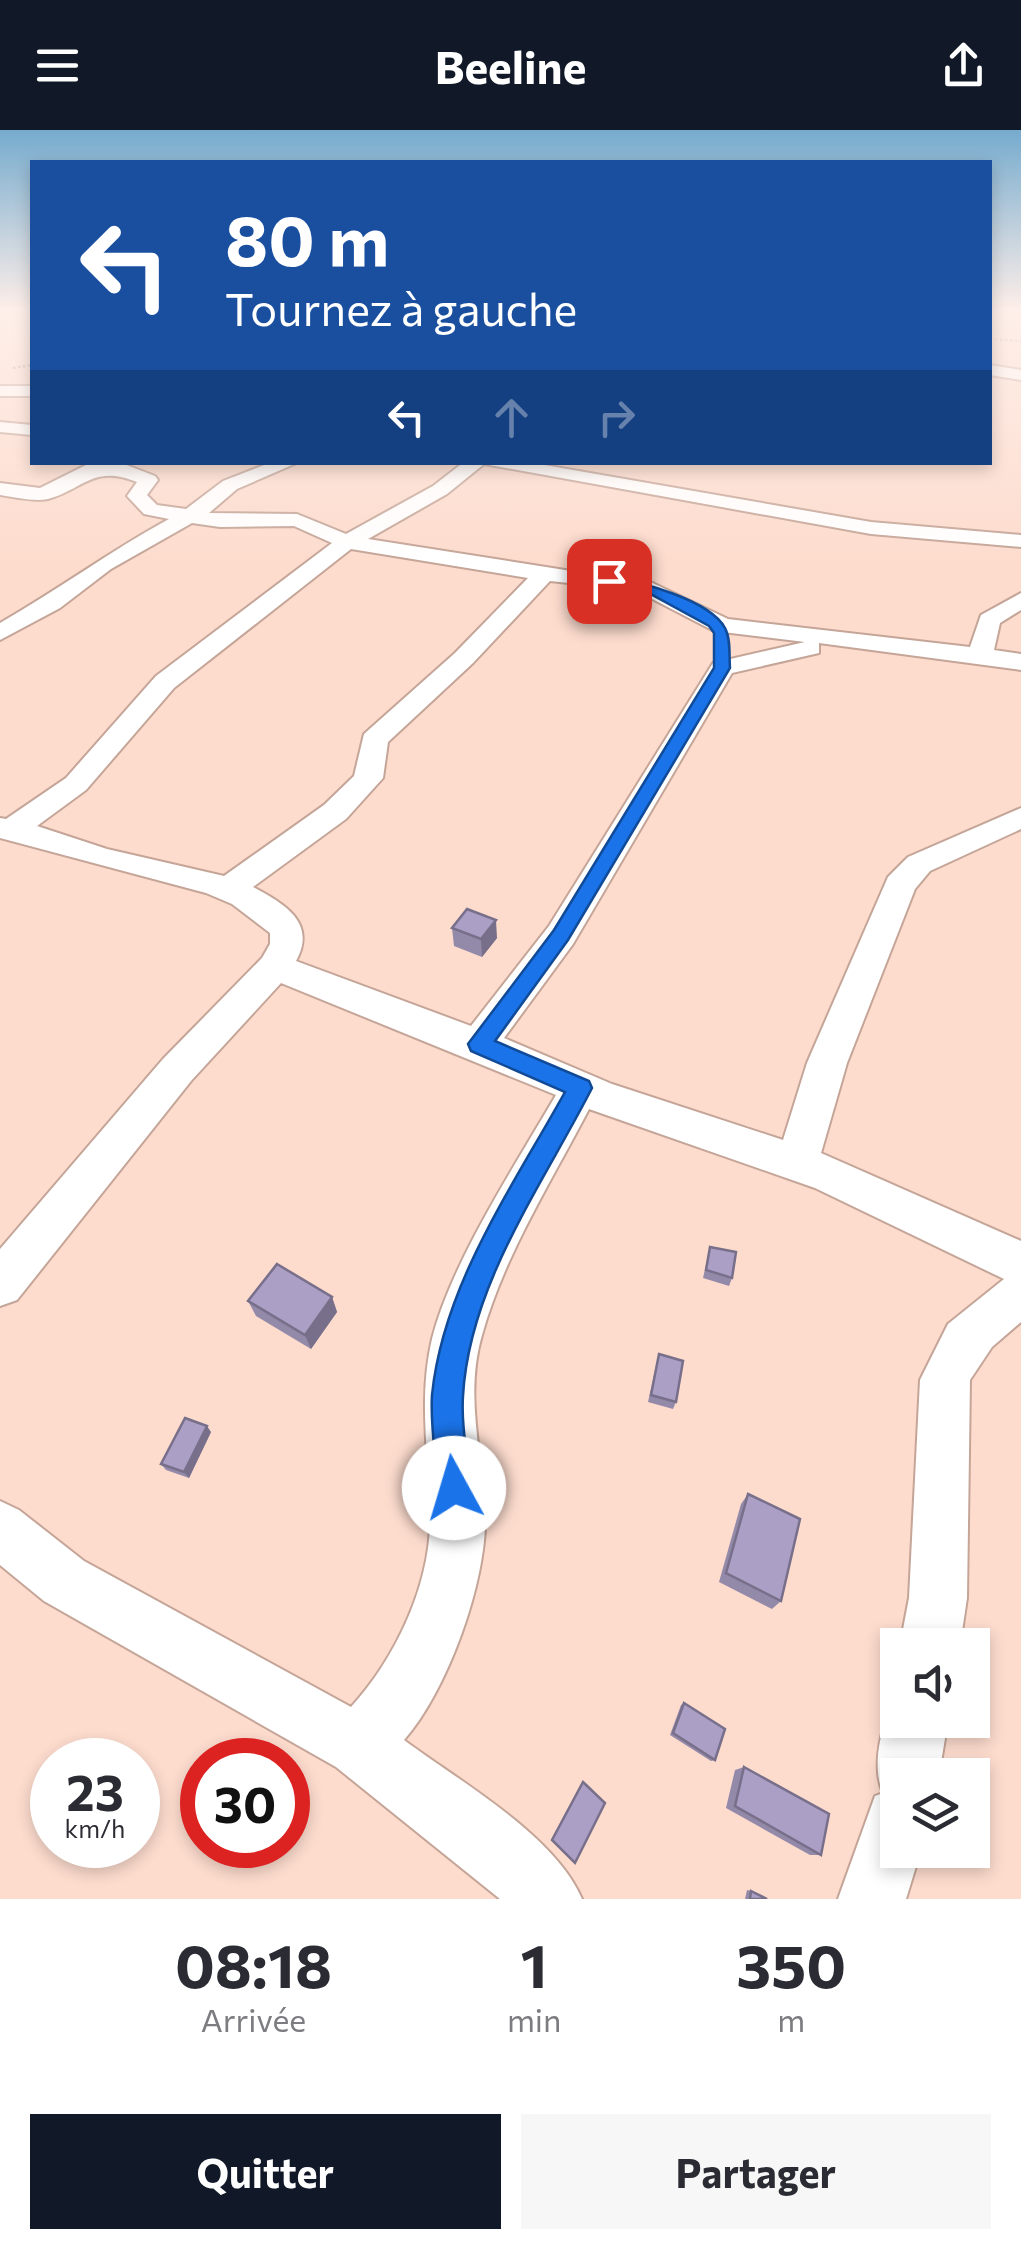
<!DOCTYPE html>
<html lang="fr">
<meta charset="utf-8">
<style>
:root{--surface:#fff;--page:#f7f7f7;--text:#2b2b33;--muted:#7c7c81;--accent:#111827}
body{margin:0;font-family:Commissioner,sans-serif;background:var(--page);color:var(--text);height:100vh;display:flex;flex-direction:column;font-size:38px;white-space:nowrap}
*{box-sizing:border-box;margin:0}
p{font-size:32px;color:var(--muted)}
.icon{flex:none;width:55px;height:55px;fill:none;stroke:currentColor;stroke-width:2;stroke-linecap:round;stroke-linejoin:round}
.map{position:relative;height:1769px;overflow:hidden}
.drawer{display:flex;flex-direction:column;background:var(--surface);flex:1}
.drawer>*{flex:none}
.guide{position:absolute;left:30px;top:30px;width:962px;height:305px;border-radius:0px;box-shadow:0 5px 15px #0003;background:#1a4fa0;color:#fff;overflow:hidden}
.fabs{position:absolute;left:880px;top:1498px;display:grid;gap:20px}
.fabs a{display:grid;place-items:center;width:110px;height:110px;border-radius:0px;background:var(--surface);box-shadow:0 5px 15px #0003;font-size:50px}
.speed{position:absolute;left:30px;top:1608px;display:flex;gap:20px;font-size:50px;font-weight:700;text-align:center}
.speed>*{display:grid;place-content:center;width:130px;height:130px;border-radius:50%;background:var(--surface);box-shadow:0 5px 15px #0003;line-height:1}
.speed small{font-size:25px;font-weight:400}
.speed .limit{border:15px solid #d22;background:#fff;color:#111}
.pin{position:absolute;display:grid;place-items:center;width:85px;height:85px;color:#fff;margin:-42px;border-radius:20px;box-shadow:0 5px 15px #0006}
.me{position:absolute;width:110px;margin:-55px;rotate:354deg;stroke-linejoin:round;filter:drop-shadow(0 0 8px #0008)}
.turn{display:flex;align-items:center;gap:35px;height:210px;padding:0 30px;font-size:45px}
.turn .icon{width:130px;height:130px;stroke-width:2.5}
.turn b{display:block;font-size:70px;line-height:85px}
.lanes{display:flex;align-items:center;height:95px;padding:0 30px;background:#0003;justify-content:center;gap:50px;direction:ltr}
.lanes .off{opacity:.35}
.eta{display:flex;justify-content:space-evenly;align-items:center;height:170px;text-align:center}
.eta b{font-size:60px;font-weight:700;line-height:70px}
.primary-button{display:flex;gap:20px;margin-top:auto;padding:20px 30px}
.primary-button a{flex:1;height:115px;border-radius:0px;background:var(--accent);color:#fff;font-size:40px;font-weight:700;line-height:115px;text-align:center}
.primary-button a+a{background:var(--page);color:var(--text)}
header{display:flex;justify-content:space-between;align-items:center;height:130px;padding:0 30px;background:var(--accent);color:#fff;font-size:45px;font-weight:700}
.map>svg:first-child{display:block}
</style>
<header><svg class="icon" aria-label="menu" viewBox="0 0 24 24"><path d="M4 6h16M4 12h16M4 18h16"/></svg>Beeline<svg class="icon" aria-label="share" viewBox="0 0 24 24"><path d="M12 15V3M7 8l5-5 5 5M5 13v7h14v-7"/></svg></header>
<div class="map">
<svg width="1021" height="1769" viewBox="0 0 1021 1769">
<rect width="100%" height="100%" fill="#fddcce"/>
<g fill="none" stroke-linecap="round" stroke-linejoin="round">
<defs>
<path id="minor" d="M990 235 1021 240V250L990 245Z
M0 256H32V266H0Z
M0 292 32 295V305L0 302Z
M272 332H299L237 359 209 383 297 384 346 404 433 356 464 332H527L871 392 1021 405V417L871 404 484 334 447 364 368 409 584 443 640 447 728 489 970 517 981 485 1021 463V480L1000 493 994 520 1021 524V540L819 513V523L732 543 573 814 504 908 612 954 783 1010 807 933 888 747 908 727 1021 678V699L930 741 915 759 847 933 821 1023 1021 1111V1192L992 1217 970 1250 967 1468 960 1515H900L909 1468 920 1250 948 1194 1004 1149 815 1058 589 979C551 1052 504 1126 482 1205 464 1266 483 1325 485 1386 487 1451 447 1562 404 1610 459 1651 555 1705 582 1769H500L336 1637 44 1471 0 1435V1371L19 1380 84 1431 351 1577C396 1528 432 1452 430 1384 429 1324 418 1269 432 1209 451 1133 516 1034 556 965L281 853 191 951 17 1170 0 1176V1119L163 929 262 828 270 814V803L232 774 206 763 0 708V688L6 689 66 648 156 546 332 413 294 396 220 397 192 393 111 439 60 478 0 510V493C58 460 110 421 169 389L144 384 127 366 137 352C93 334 84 359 48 369 34 372 14 367 0 365V353L40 358 86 335 124 334 155 346 158 350 147 365 157 375 186 379 223 351ZM351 419 528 448 455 523 364 604 354 646 324 675 224 746 107 719 37 696 86 660 174 558ZM550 451 635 460 714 501 805 512 713 533 549 796 471 896 296 831C317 793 285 774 253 757L346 689 383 648 388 612 473 533Z
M898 1567V1590H948L939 1645H898V1720H921L906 1769H838L875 1666 883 1663C871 1636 881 1591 898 1567Z"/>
</defs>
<use href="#minor" stroke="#c4a598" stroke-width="4"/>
<path stroke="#b2998e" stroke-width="2.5" stroke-dasharray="2.5 2.5" stroke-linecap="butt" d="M990 209 1021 211
M13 238 32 235"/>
<use href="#minor" fill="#fff" fill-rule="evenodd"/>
</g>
<path fill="#9389a9" d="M452 798 497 808 482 827 454 816Z
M710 1117 732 1148 729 1156 703 1148Z
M332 1167 337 1182 311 1219 256 1186 248 1171Z
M657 1231 676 1272 673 1279 648 1272Z
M211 1302 189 1348 166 1340 161 1334Z
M748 1364 781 1471 772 1479 719 1452 741 1374Z
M684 1573 715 1630 711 1631 670 1605 681 1575Z
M744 1637 821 1725H810L726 1678 735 1640Z
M747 1760 751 1761 767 1769H745Z"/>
<path fill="#786f8a" d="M496 790 497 808 482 827 481 809Z
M332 1167 337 1182 311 1219 305 1205Z
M207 1296 211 1302 189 1348 184 1342Z"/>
<path fill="#ab9fc5" stroke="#786f8a" stroke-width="2.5" d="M467 779 496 790 481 809 452 798Z
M710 1117 736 1122 732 1148 706 1140Z
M277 1134 332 1167 305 1205 248 1171Z
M659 1224 683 1231 676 1272 651 1265Z
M185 1288 207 1296 184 1342 161 1334Z
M748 1364 800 1389 781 1471 726 1443Z
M684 1573 725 1599 715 1630 673 1603Z
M744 1637 829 1684 821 1725 735 1676Z
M583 1652 605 1673 575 1733 552 1710Z
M751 1761 767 1769H750Z"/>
<linearGradient id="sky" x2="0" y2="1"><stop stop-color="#76abce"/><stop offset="0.42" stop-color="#feefe9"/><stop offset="1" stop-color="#feefe9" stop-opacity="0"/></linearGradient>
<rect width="1021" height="430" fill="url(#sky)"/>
<path fill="#1a73e8" stroke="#114b97" stroke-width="2.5" d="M609 447C639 451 710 470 725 498 731 509 729 526 730 538L568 810 495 911 589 951 592 958C543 1054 469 1155 463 1266 461 1296 468 1328 471 1358L466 1369 454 1374 443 1369 438 1358C436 1328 430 1295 432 1265 443 1155 513 1056 565 962L471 921 468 914 554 800 714 538V503L709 496 643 460 604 454Z"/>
</svg>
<div class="fabs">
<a><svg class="icon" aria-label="sound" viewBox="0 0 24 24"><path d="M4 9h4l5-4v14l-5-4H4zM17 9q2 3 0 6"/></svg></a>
<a><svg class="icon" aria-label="layers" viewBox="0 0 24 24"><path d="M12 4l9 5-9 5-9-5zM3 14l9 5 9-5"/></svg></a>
</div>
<div class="speed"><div>23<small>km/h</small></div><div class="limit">30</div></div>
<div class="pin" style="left:609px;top:451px;background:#d93025"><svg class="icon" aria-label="arrive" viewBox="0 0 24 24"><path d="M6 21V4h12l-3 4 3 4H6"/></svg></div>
<svg class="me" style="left:454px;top:1358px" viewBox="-20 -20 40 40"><circle r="19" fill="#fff"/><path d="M0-13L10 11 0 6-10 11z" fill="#1a73e8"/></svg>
<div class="guide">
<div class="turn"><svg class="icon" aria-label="left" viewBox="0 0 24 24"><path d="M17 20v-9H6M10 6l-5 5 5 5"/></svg><div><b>80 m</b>Tournez à gauche</div></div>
<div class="lanes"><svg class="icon" aria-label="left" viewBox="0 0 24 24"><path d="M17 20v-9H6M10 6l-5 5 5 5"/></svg><svg class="icon off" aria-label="ahead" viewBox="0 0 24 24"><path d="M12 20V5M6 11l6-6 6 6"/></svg><svg class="icon off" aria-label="right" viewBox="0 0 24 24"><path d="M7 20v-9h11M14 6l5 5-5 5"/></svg></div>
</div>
</div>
<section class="drawer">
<div class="eta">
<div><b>08:18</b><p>Arrivée</p></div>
<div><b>1</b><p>min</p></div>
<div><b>350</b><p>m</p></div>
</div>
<div class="primary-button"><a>Quitter</a><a>Partager</a></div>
</section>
